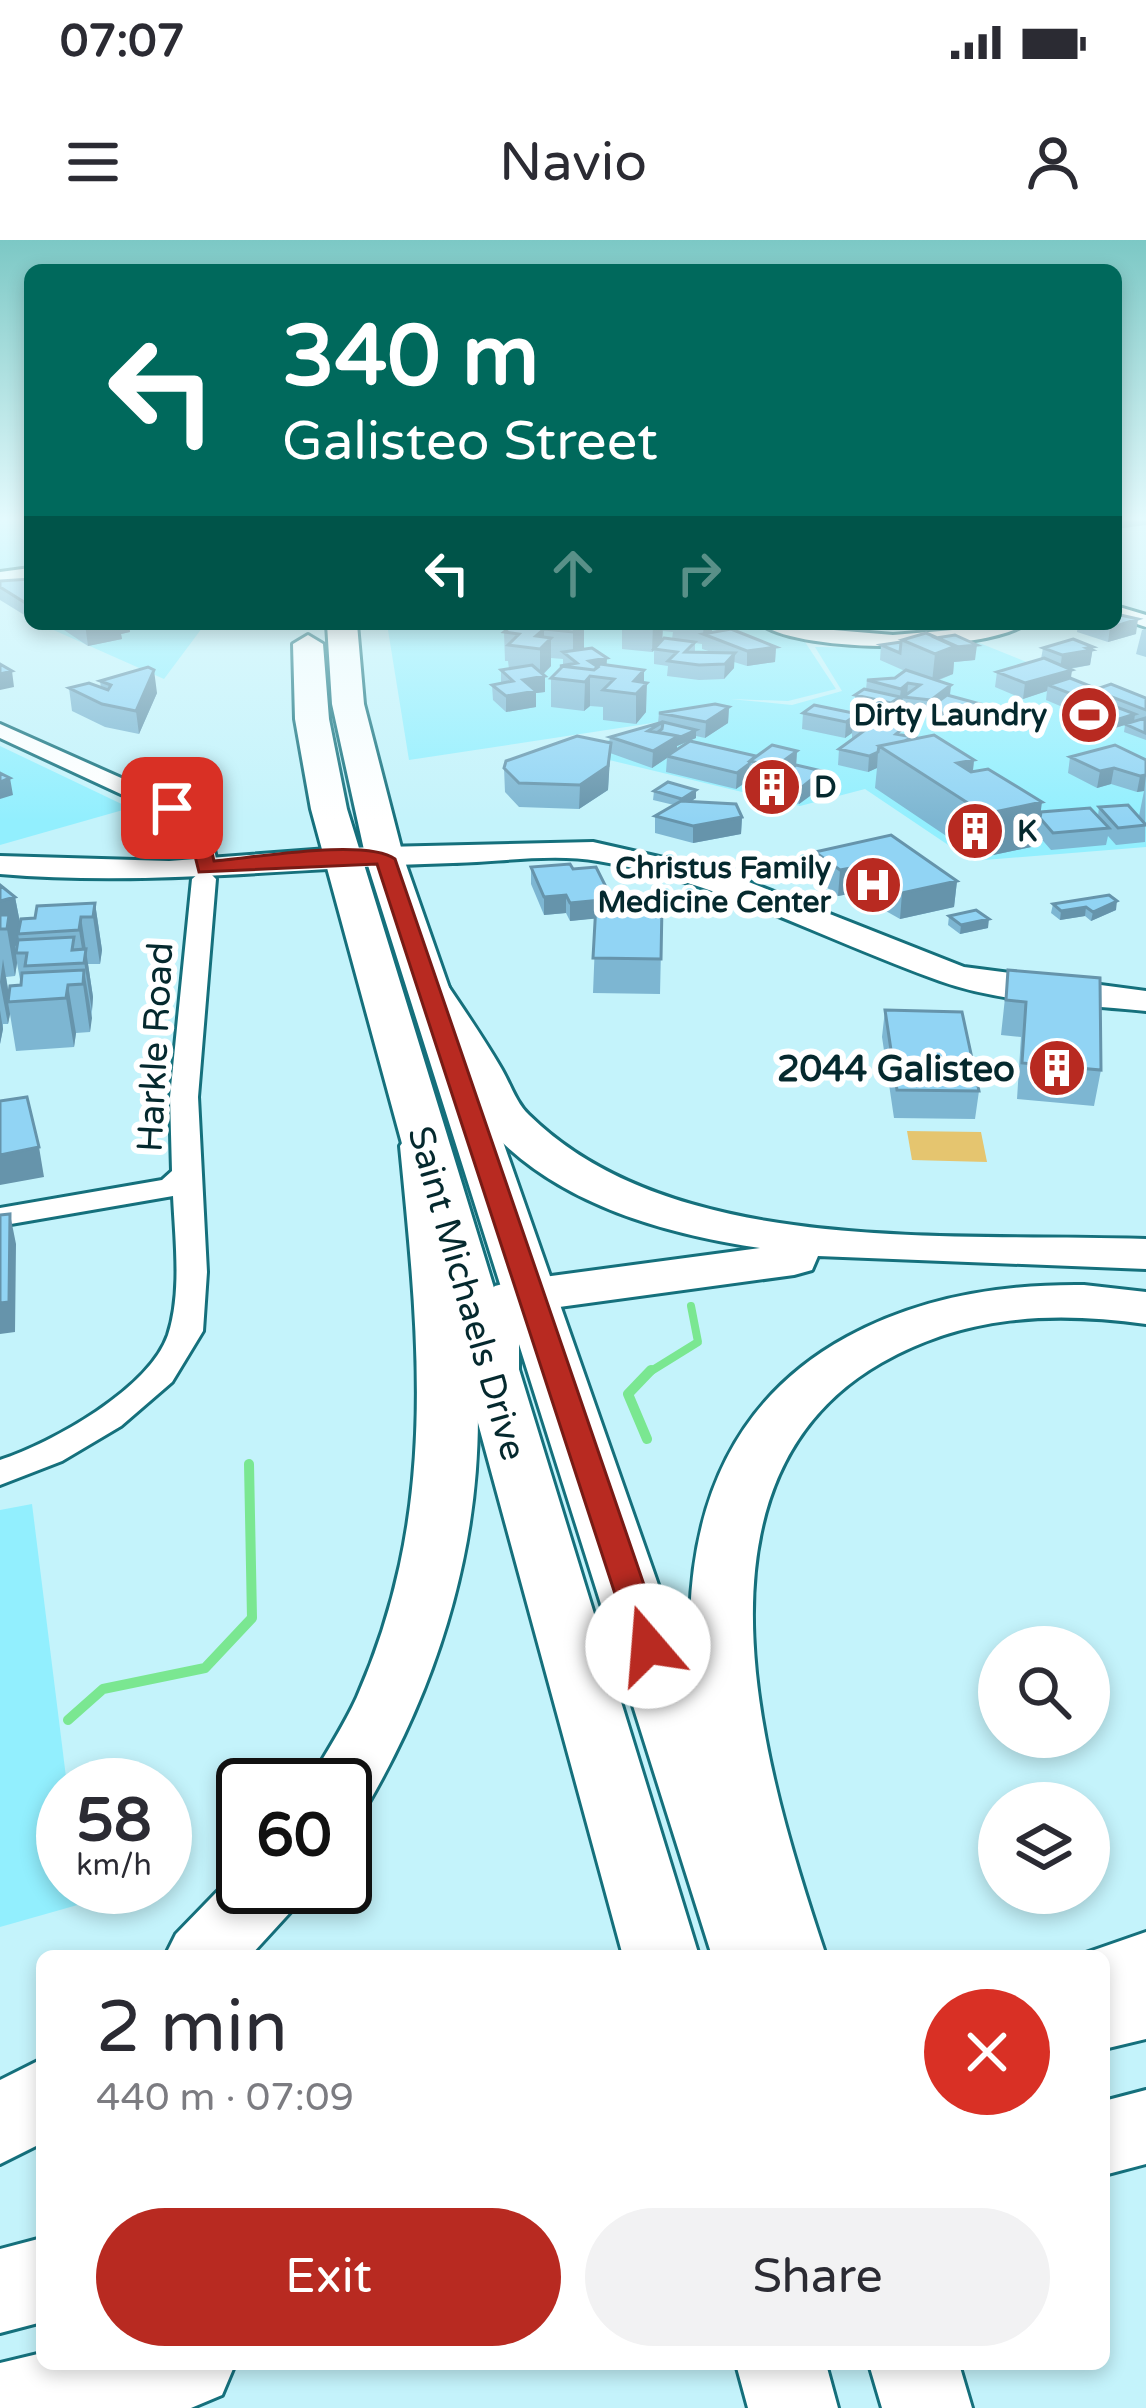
<!DOCTYPE html>
<meta charset="utf-8">
<style>
:root{--surface:#fff;--page:#f2f2f3;--text:#2b2b33;--muted:#7c7c81;--accent:#b82a21}
body{margin:0;font-family:"Varela Round",sans-serif;background:var(--page);color:var(--text);height:100vh;display:flex;flex-direction:column;font-size:45px;white-space:nowrap}
*{box-sizing:border-box;margin:0}
p{font-size:39px;color:var(--muted)}
.icon{flex:none;width:66px;height:66px;fill:none;stroke:currentColor;stroke-width:2;stroke-linecap:round;stroke-linejoin:round}
.map{position:relative;flex:1;overflow:hidden}
.drawer{position:absolute;left:36px;top:1710px;width:1074px;height:420px;display:flex;flex-direction:column;background:var(--surface);border-radius:18px;box-shadow:0 6px 18px #0003}
.drawer>*{flex:none}
.banner{position:absolute;left:24px;top:24px;width:1098px;height:366px;border-radius:18px;box-shadow:0 6px 18px #0003;background:#00695c;color:#fff;overflow:hidden}
.controls{position:absolute;left:978px;top:1386px;display:grid;gap:24px}
.controls a{display:grid;place-items:center;width:132px;height:132px;border-radius:50%;background:var(--surface);box-shadow:0 6px 18px #0003;font-size:60px}
.speed{position:absolute;left:36px;top:1518px;display:flex;gap:24px;font-size:60px;font-weight:700;text-align:center}
.speed>*{display:grid;place-content:center;width:156px;height:156px;border-radius:50%;background:var(--surface);box-shadow:0 6px 18px #0003;line-height:1}
.speed small{font-size:30px;font-weight:400}
.speed .limit{border:6px solid #111;border-radius:18px;background:#fff;color:#111}
.pin{position:absolute;display:grid;place-items:center;width:102px;height:102px;color:#fff;margin:-51px;border-radius:24px;box-shadow:0 6px 18px #0006}
.me{position:absolute;width:132px;margin:-66px;rotate:342deg;stroke-linejoin:round;filter:drop-shadow(0 0 9px #0008)}
.turn{display:flex;align-items:center;gap:42px;height:252px;padding:0 60px;font-size:54px}
.turn .icon{width:156px;height:156px;stroke-width:2.5}
.turn b{display:block;font-size:84px;line-height:102px}
.lanes{display:flex;align-items:center;height:114px;padding:0 60px;background:#0003;justify-content:center;gap:60px;direction:ltr}
.lanes .off{opacity:.35}
.round{display:grid;place-items:center;flex:none;width:126px;height:126px;border-radius:63px;background:var(--page)}
.overview{display:flex;align-items:center;justify-content:space-between;height:204px;padding:0 60px}
h1{font-size:72px;font-weight:600;line-height:90px}
.action{display:flex;gap:24px;margin-top:auto;padding:24px 60px}
.action a{flex:1;height:138px;border-radius:72px;background:var(--accent);color:#fff;font-size:48px;font-weight:600;line-height:138px;text-align:center}
.action a+a{background:var(--page);color:var(--text)}
.status{display:flex;justify-content:space-between;align-items:center;height:84px;padding:0 60px;background:var(--surface);direction:ltr}
.status svg{height:33px;fill:currentColor}
header{display:flex;justify-content:space-between;align-items:center;height:156px;padding:0 60px;background:var(--surface);font-size:54px;font-weight:600}
.map>svg:first-child{display:block}
</style>
<div class="status"><b>07:07</b><svg viewBox="0 0 49 12"><path d="M0 12V9h3v3zM5 12V6h3v6zM10 12V3h3v9zM15 12V0h3v12zM26 1h20v11H26zM47 4h2v5h-2z"/></svg></div>
<header><svg class="icon" aria-label="menu" viewBox="0 0 24 24"><path d="M4 6h16M4 12h16M4 18h16"/></svg>Navio<svg class="icon" aria-label="person" viewBox="0 0 24 24"><circle cx="12" cy="8" r="4"/><path d="M4 21q1-7 8-7t8 7"/></svg></header>
<div class="map">
<svg width="1146" height="2168" viewBox="0 0 1146 2168">
<rect width="100%" height="100%" fill="#c4f3fb"/>
<path fill="#92effe" d="M0 278H30V331L0 335Z
M40 384H205L164 439Z
M387 384H747L805 402 836 449 788 461 730 459 792 465 842 451 815 407 893 408 972 400 1146 470V607L972 621 865 549 800 566 576 512 659 482 409 520Z
M0 506 130 568 0 605Z
M32 1264 67 1545 63 1647H79L81 1664 0 1687V1270Z"/>
<path fill="#e5c56f" d="M907 891 981 892 987 922 912 920Z"/>
<g fill="none" stroke-linecap="round" stroke-linejoin="round">
<path stroke="#7ae791" stroke-width="8" d="M648 1133 698 1102 691 1066"/>
<path stroke="#7ae791" stroke-width="10" d="M647 1199 628 1154 651 1130
M68 1480 103 1449 205 1428 252 1378 249 1224"/>
<defs>
<path id="minor" d="M1116 366 1146 375V387L1116 377Z
M761 384 893 395 1025 384C984 413 802 414 761 384Z
M0 484 193 570 211 595 218 628 211 634 216 639 198 857 207 1032 203 1091 172 1142 121 1186 62 1221 0 1245V1220C52 1203 149 1149 168 1095 182 1052 175 1000 173 956L5 985 0 984V968L162 940 172 931 170 857 192 639 199 633 189 595 177 580 0 498Z"/>
<path id="tertiary" d="M30 328V342L0 346V332Z
M593 602 721 631 964 727 1146 751V771C1078 764 1004 764 940 741 825 700 719 641 598 621 553 613 499 622 453 623 301 627 151 647 0 634V616L169 621 341 608Z"/>
<path id="primary" d="M327 384H357L364 464 404 619 788 1716H712L366 619 332 464Z
M308 395 323 404 329 479 347 569 699 1716H623L311 569 295 479 293 404Z
M736 2124H826L838 2168H748Z"/>
<path id="trunk" d="M431 739 446 743C465 771 484 799 501 828 510 843 516 863 529 875 675 1019 956 992 1146 999V1029L818 1016 812 1030 794 1035 530 1071 519 1080V1129L511 1141 491 1146 477 1142C485 1293 442 1436 368 1564L345 1571V1545H308C324 1515 343 1488 357 1457 439 1271 419 1101 400 906L407 896 424 892 441 896 448 906 470 1068 495 1046 514 1041 760 1008C666 994 561 965 494 894 468 866 432 789 410 752L416 743Z
M1084 1045 1146 1052V1084C1052 1071 965 1075 881 1123 674 1242 766 1536 826 1716H750C690 1513 618 1222 847 1097 920 1057 1001 1044 1084 1045Z
M242 1626 243 1647H305L294 1668 250 1716H165L176 1694Z
M1146 1692V1799L1104 1809V1716H1077Z
M42 1819V1903L0 1924V1840Z
M1146 1850V1924L1104 1935V1861Z
M42 1998V2082L0 2093V2009Z
M42 2113V2124H235L222 2155 191 2168H0V2123Z
M869 2124H959L972 2168H882Z"/>
</defs>
<use href="#minor" stroke="#15707c" stroke-width="6"/>
<use href="#tertiary" stroke="#15707c" stroke-width="6"/>
<use href="#primary" stroke="#15707c" stroke-width="6"/>
<use href="#trunk" stroke="#15707c" stroke-width="6"/>
<use href="#minor" fill="#fff" fill-rule="evenodd"/>
<use href="#tertiary" fill="#fff" fill-rule="evenodd"/>
<use href="#primary" fill="#fff" fill-rule="evenodd"/>
<use href="#trunk" fill="#fff" fill-rule="evenodd"/>
</g>
<path fill="#7db6d2" fill-rule="evenodd" d="M30 339 26 376 0 360V341Z
M55 384H129L130 392 121 394 122 399 88 406Z
M514 384H584V409L607 418 606 425 644 442 646 472 636 484 603 480V467L590 466 584 471 551 467V438L560 429V426L563 425V419L551 418V426L543 435 545 436V452L536 453V467L506 472 493 460 492 445 501 443V430L509 429 508 421H505L504 392Z
M622 384H712V392L776 407 775 422 747 426 734 422V428L724 439 699 440 667 436 668 426 654 424V411L652 412 622 409ZM663 391 673 392 672 399 662 400ZM695 403 702 404V409L712 412H695Z
M1078 384H1116L1136 394 1108 402 1077 392Z
M1146 389V417L1136 414 1142 390Z
M936 398 975 420 954 422 953 434 937 441 951 445 950 456 984 465 983 473 960 486 928 475 901 473 902 462 891 471 855 463V455L866 449 867 440 895 438 905 431 880 420 881 405 901 402 902 400Z
M1093 407 1090 425 1070 429 1072 430 1070 438 1099 448 1146 458V500L1124 492 1125 485 1115 488 1080 474 1081 468 1072 471 1046 460 1047 451 1023 459 995 447 997 432 1041 419 1043 408Z
M100 441 157 453 139 494 105 487 72 471 69 448H101Z
M729 467 728 483 705 498 696 496V498L677 506V509L756 516 797 511 796 525 821 548 799 564 748 552 749 540 736 549 666 532 667 518 652 528 610 513 608 550 579 569 519 567 505 552 504 528 609 503 610 497 658 483 659 473Z
M803 473 857 481 906 496 974 520 973 532 1041 572 1098 576 1099 567 1139 576 1144 551 1137 552 1111 544 1097 548 1068 533 1070 517 1146 520 1145 602 1116 605 1108 596 1106 605 1051 610 1038 595 1036 606 979 618 875 548 877 528 868 532 838 525 839 509 852 500V493L845 498 802 489Z
M654 551 696 558 690 562 742 577 741 594 693 603 655 593V576L674 565 653 560Z
M815 612 957 641 954 667 900 679 854 653 838 656 813 637Z
M531 627 573 629 612 664 662 665 660 754 593 753 596 678 570 681 566 673 544 675 531 644Z
M0 645 15 657 20 683 95 663 102 710 100 724H88L93 757 90 792 76 793 74 807 16 811 10 774 8 784H3V789L0 804ZM17 723 21 745 9 754 6 737 15 736Z
M1053 664 1116 670 1091 681 1085 676 1060 680 1051 673Z
M949 676 988 688 960 694 948 685Z
M1008 730 1101 830 1094 866 1017 859 1021 797 1001 795Z
M885 770 979 851 975 879 894 878 882 797Z"/>
<path fill="#6694ab" d="M1116 278H1146V285L1116 289Z
M30 360V375L26 376 24 362Z
M1138 379 1136 394 1108 402 1110 388Z
M85 384H129L130 392 121 394 122 399 88 406Z
M581 384H584V409L573 420V392Z
M653 384H663L662 402 652 412Z
M704 384H712V394H703Z
M544 389V405L551 398V426L540 437V409L536 396Z
M977 405 975 420 954 422 953 434 932 442 935 414 956 406Z
M776 407 775 422 747 426V411Z
M1093 407 1090 425 1060 430 1062 415Z
M735 413 734 428 724 439 725 424Z
M607 418 606 433 590 436V466L584 471 585 442 589 421Z
M154 430 157 453 139 494 136 471Z
M644 430V446L647 443 646 472 636 484V454L634 441Z
M1072 430 1070 445H1048L1047 451 1023 459 1025 443Z
M12 431 14 447 0 450V434Z
M545 436V452L536 453V467L506 472V456L523 440Z
M908 443 907 458 903 457 902 462 899 464 901 449Z
M951 445 949 461 930 469 931 460Z
M1094 450 1091 465 1072 471 1074 455Z
M900 457 899 464 891 471V463Z
M984 465 983 473 960 486 961 478Z
M729 467 728 483 705 498 706 482Z
M858 474 857 485 853 484 852 493 845 498 846 482Z
M1135 474 1134 482 1115 488 1116 480Z
M696 490V498L677 506V512L667 516V518L652 528 653 511 678 496Z
M611 503 608 550 579 569 580 545Z
M797 511 795 542 774 541 773 558 775 527Z
M878 512 877 528 868 532 869 516Z
M974 520 969 563 957 523Z
M749 524V540L736 549 737 533Z
M1114 528 1111 544 1097 548 1100 531Z
M822 531 821 548 799 564 801 548Z
M1146 535 1144 551 1137 552 1140 536Z
M10 538 13 555 0 559V542Z
M696 550V558L682 567V559Z
M1042 562 1036 606 979 618 985 574Z
M742 577 741 594 693 603V586Z
M856 627 854 653 838 656 840 630Z
M957 641 954 667 900 679 902 653Z
M566 655V673L544 675V657Z
M15 657 22 693 18 694 20 705 15 706 17 723 15 736 7 689H0V661Z
M612 659V677L570 681V663Z
M1117 661 1116 670 1091 681 1093 672Z
M95 663 102 710 100 724 93 677Z
M1086 667 1085 676 1060 680 1061 671Z
M81 677 93 757 92 771 79 690Z
M989 679 988 688 960 694 961 685Z
M3 719 10 762H8L10 774 8 784 0 742Z
M84 730 92 778 90 792 83 744Z
M68 745 76 793 74 807 66 758Z
M0 770 3 789 0 804Z
M39 907 44 937 0 945V915Z
M10 974 16 1004 15 1092 0 1094V1063Z"/>
<path fill="#91d4f4" stroke="#6694ab" stroke-width="3" d="M30 339V360L24 362 0 347V341Z
M1116 374 1138 379 1110 388 1099 384H1116Z
M514 384H581L573 392 544 389 536 396 551 398 540 409 508 405 519 394 504 392Z
M731 389 776 407 747 411 703 394Z
M926 393 956 406 935 414 902 400Z
M955 395 977 405 956 407 936 398Z
M664 398 695 402 685 412 735 413 725 424 699 425 668 421 677 412 654 409Z
M1073 399 1093 407 1087 408 1092 410 1062 415 1043 408Z
M901 402 900 413 881 405Z
M592 408 607 418 589 421 598 427 594 430 560 426 577 423 563 412Z
M1044 418 1072 430 1025 443 997 432Z
M0 424 12 431 0 434Z
M600 424 644 430 634 441 647 443 636 454 603 450 614 439 590 436 585 442 551 438 563 426 594 430Z
M532 425 545 436 523 440 536 451 506 456 492 445 513 441 501 430Z
M148 427 154 430 136 471 102 464 69 448 89 443 108 450 111 445 100 441Z
M906 430 951 445 931 460 903 457 920 445 908 443 901 449 867 440 895 438Z
M1070 438 1097 449 1111 444 1146 458V470L1094 450 1074 455 1048 445Z
M864 449 900 457 891 463 855 455Z
M947 455 984 465 961 478 928 469Z
M1106 463 1135 474 1116 480 1081 466Z
M715 464 729 467 706 482 659 473Z
M814 465 858 474 846 482 803 473Z
M865 476 907 485 896 494 913 497 904 501 879 506 878 512 869 516 839 509 868 488 853 484Z
M1145 478V493L1125 484Z
M663 482 648 491 678 496 653 511 610 497Z
M663 483V482L696 490 678 498V496L658 492 662 489Z
M934 495 974 520 957 523 971 532 988 529 1042 562 985 574 879 506Z
M577 496 611 503 608 526 580 545 519 543 504 528 506 521Z
M690 501 756 516 750 521 749 524 737 533 667 516Z
M772 505 797 511 775 527 750 521Z
M1115 505 1146 520V535L1140 536 1114 528 1100 531 1070 517Z
M796 525 822 531 801 548 774 541Z
M0 533 10 538 0 542Z
M668 542 696 550 682 559 654 551Z
M681 561 736 564 742 577 693 586 655 576Z
M1128 565 1146 585 1118 588 1099 567Z
M1090 568 1109 588 1053 593 1040 578 1041 572Z
M891 595 957 641 902 653 856 627 840 630 815 612Z
M570 624 573 629 596 627 612 659 570 663 566 655 544 657 531 627Z
M0 645 15 657 0 661Z
M1109 655 1117 661 1093 672 1086 667 1061 671 1053 664Z
M95 663 93 677H81L79 690 18 694 21 679 35 678 37 666Z
M596 664 662 665 661 719 593 718Z
M976 670 989 679 961 685 949 676Z
M0 675H9L7 689H0Z
M74 697 72 710 86 709 84 723 25 726 27 713H16L18 700Z
M84 730 83 744 68 745 66 758 8 762 10 746 21 745 22 733Z
M1008 730 1100 738 1101 830 1022 823 1026 762 1006 760Z
M885 770 962 772 979 851 897 850Z
M27 857 39 907 0 915V861Z
M10 974 9 1062 0 1063V975Z"/>
<linearGradient id="sky" x2="0" y2="1"><stop stop-color="#7cc8c5"/><stop offset="0.48" stop-color="#e4fafd"/><stop offset="1" stop-color="#e4fafd" stop-opacity="0"/></linearGradient>
<rect width="1146" height="581" fill="url(#sky)"/>
<path fill="#b82a21" stroke="#781b15" stroke-width="3" d="M166 565C199 562 208 594 214 621 253 618 366 598 395 619L665 1406 660 1415H637L632 1406 377 624 199 632 188 588 166 572Z"/>
<defs>
<symbol id="stadium-disc" viewBox="-11 -11 22 22"><circle r="9.5" fill="#b82a21" stroke="#fff"/><path d="M0-5a6.5 5 0 1 0 0 10a6.5 5 0 1 0 0-10ZM-3.5-1.8h7v3.6h-7Z" fill="#fff"/></symbol>
<symbol id="building-disc" viewBox="-11 -11 22 22"><circle r="9.5" fill="#b82a21" stroke="#fff"/><path d="M-4-6H4V6H1V3H-1V6H-4ZM-2.5-4.3h1.7v1.8h-1.7ZM.8-4.3h1.7v1.8H.8ZM-2.5-1h1.7V.8h-1.7ZM.8-1h1.7V.8H.8Z" fill="#fff"/></symbol>
<symbol id="hospital-disc" viewBox="-11 -11 22 22"><circle r="9.5" fill="#b82a21" stroke="#fff"/><path d="M-5-5h3v3.5h4V-5h3V5h-3V1.5h-4V5h-3Z" fill="#fff"/></symbol>
</defs>
<g fill-rule="evenodd">
<use href="#stadium-disc" x="1056" y="442" width="66" height="66"/>
<use href="#building-disc" x="739" y="514" width="66" height="66"/>
<use href="#building-disc" x="942" y="558" width="66" height="66"/>
<use href="#hospital-disc" x="840" y="612" width="66" height="66"/>
<use href="#building-disc" x="1024" y="795" width="66" height="66"/>
</g>
<g text-anchor="middle" stroke-width="12" stroke-linejoin="round" paint-order="stroke">
<g font-size="30" font-weight="bold" fill="#05292e" stroke="#fff" text-anchor="end">
<text x="1047" y="485">Dirty Laundry</text>
<text x="814" y="557" text-anchor="start">D</text>
<text x="1017" y="601" text-anchor="start">K</text>
<text x="831" y="638">Christus Family<tspan x="831" dy="34">Medicine Center</tspan></text>
</g>
<g font-size="36" fill="#05292e" stroke="#fff">
<text transform="translate(154 807) rotate(-87)" y="13">Harkle Road</text>
<text transform="translate(468 1053) rotate(74)" y="13">Saint Michaels Drive</text>
</g>
<g font-size="36" font-weight="bold" fill="#05292e" stroke="#fff" text-anchor="end">
<text x="1015" y="841">2044 Galisteo</text>
</g>
</g>
</svg>
<div class="controls">
<a><svg class="icon" aria-label="search" viewBox="0 0 24 24"><circle cx="10" cy="10" r="6"/><path d="M15 15l6 6"/></svg></a>
<a><svg class="icon" aria-label="layers" viewBox="0 0 24 24"><path d="M12 4l9 5-9 5-9-5zM3 14l9 5 9-5"/></svg></a>
</div>
<div class="speed"><div>58<small>km/h</small></div><div class="limit">60</div></div>
<div class="pin" style="left:172px;top:568px;background:#d93025"><svg class="icon" aria-label="arrive" viewBox="0 0 24 24"><path d="M6 21V4h12l-3 4 3 4H6"/></svg></div>
<svg class="me" style="left:648px;top:1406px" viewBox="-20 -20 40 40"><circle r="19" fill="#fff"/><path d="M0-13L10 11 0 6-10 11z" fill="#b82a21"/></svg>
<div class="banner">
<div class="turn"><svg class="icon" aria-label="left" viewBox="0 0 24 24"><path d="M17 20v-9H6M10 6l-5 5 5 5"/></svg><div><b>340 m</b>Galisteo Street</div></div>
<div class="lanes"><svg class="icon" aria-label="left" viewBox="0 0 24 24"><path d="M17 20v-9H6M10 6l-5 5 5 5"/></svg><svg class="icon off" aria-label="ahead" viewBox="0 0 24 24"><path d="M12 20V5M6 11l6-6 6 6"/></svg><svg class="icon off" aria-label="right" viewBox="0 0 24 24"><path d="M7 20v-9h11M14 6l5 5-5 5"/></svg></div>
</div>
<section class="drawer">
<div class="overview"><div><h1>2 min</h1><p>440 m · 07:09</p></div><a class="round" style="background:#d93025;color:#fff"><svg class="icon" aria-label="close" viewBox="0 0 24 24"><path d="M6 6l12 12M18 6L6 18"/></svg></a></div>
<div class="action"><a>Exit</a><a>Share</a></div>
</section>
</div>
